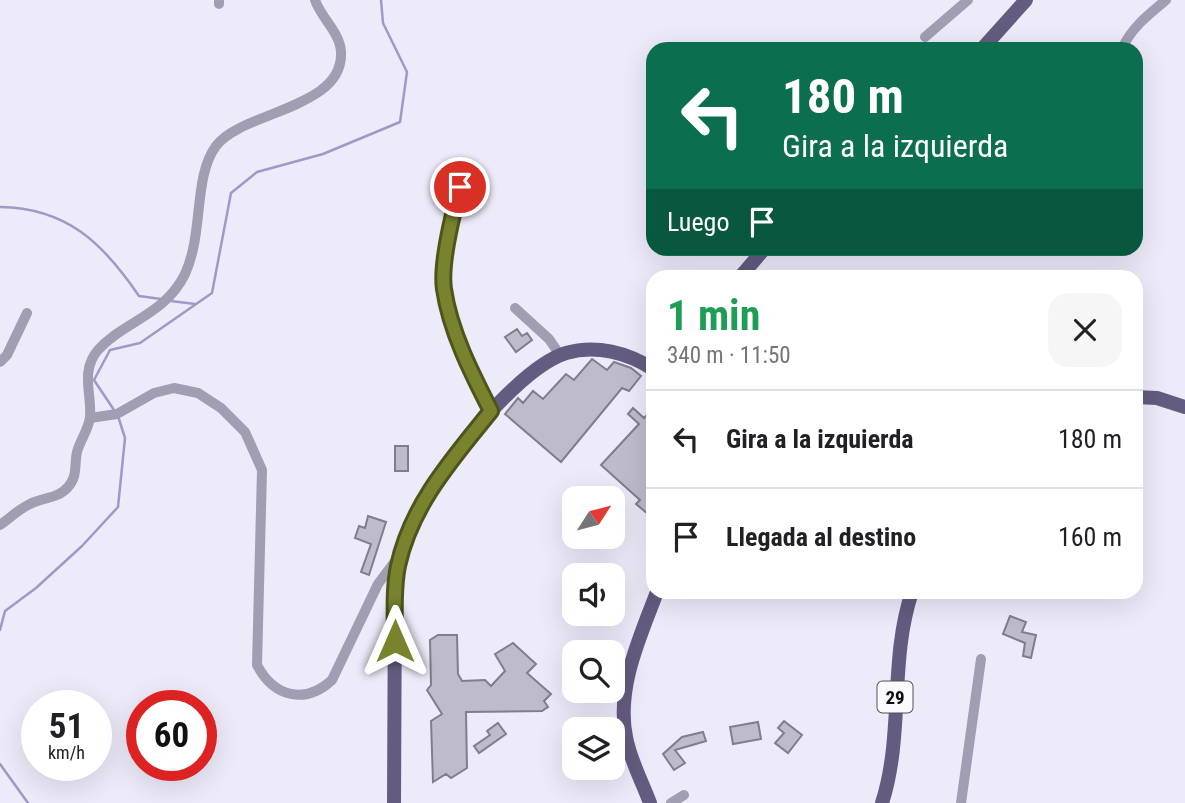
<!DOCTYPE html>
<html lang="es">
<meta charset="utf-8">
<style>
:root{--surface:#fff;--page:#f6f6f6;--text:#202124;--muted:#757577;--line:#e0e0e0}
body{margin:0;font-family:"Roboto Condensed",sans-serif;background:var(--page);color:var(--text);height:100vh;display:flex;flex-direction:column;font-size:26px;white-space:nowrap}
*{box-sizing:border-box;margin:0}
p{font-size:23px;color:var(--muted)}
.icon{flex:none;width:38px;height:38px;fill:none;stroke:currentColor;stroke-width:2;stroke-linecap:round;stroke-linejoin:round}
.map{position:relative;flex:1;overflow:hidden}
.details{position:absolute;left:646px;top:270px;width:497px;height:329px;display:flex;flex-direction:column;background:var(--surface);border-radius:21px;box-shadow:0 7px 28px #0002}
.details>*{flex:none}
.hud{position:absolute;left:646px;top:42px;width:497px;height:214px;border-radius:21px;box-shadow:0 7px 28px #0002;background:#0b6e4f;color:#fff;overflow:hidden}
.needle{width:46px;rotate:54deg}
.buttons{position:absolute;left:562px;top:486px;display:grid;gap:14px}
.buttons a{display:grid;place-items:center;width:63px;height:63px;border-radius:14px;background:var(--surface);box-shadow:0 7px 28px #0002;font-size:35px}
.speed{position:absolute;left:21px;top:690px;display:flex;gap:14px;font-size:35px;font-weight:700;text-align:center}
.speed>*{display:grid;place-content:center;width:91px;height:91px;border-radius:50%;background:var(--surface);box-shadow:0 7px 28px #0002;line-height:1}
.speed small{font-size:18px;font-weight:400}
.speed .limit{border:10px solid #d22;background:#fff;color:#111}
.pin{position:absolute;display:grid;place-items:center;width:60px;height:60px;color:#fff;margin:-30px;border:4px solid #fff;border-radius:50%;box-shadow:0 2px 7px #0007}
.me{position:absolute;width:77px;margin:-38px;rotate:0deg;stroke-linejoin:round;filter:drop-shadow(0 0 5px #0008)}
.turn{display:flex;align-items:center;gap:24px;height:147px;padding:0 21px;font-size:32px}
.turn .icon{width:91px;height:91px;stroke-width:2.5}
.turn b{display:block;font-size:49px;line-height:60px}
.then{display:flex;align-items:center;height:66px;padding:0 21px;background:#0003;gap:14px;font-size:26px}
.round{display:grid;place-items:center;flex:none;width:74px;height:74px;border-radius:21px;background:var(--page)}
.summary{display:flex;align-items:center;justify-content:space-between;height:119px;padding:0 21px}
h1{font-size:42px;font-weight:700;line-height:52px;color:#1e9e55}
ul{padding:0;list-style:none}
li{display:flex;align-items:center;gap:21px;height:98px;padding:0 21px;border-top:2px solid var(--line)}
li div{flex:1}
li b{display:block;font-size:26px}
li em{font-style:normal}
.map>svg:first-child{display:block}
</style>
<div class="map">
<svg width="1185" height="803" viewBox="0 0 1185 803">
<rect width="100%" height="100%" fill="#edeafa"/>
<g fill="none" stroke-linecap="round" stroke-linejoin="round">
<path stroke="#a298c7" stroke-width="2.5" d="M0 207C67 208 103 243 139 296L161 299
M171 301 195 304
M114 410 94 380 110 350 140 343 212 293 231 193 257 172 323 154 400 122 407 72 383 23 381 0
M0 630 5 611 36 588 82 546 118 507 125 438 118 416
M0 764 28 803"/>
</g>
<path fill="#bebbcb" stroke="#807d8c" stroke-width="2" d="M517 329 522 336 527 333 532 340 516 352 505 337Z
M592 359 607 370 614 362 631 368 641 376 629 391 622 388 561 462 505 414 518 398 523 403 533 391 543 399 566 374 574 380Z
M633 408 644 418 648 414 653 419V509L648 514 636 504 640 500 601 465 639 424 628 414Z
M395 446H408V471H395Z
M368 516 386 522 369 575 361 572 371 544 355 538 359 526 365 528Z
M1010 616 1026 622 1022 632 1036 635 1031 658 1023 656 1025 643 1003 634Z
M438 635H457L458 674 462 681 485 680 491 686 505 671 495 654 513 643 536 664 527 673 551 694 544 701 548 707 542 711 466 712 467 768 451 778 446 774 433 782 431 721 442 714 427 690 431 685 430 640Z
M784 721 802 735 788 753 775 743 784 733 778 728Z
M758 722 761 739 733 744 730 727Z
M498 723 506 734 479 753 474 746 490 735 487 731Z
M703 732 706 741 675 750 685 763 674 770 663 754 682 737Z"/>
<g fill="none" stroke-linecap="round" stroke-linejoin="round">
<path stroke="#a19db2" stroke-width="10" d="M219 4V0
M925 37 968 0
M1122 49C1131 28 1149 14 1166 0
M460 187C453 213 440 263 444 289 450 331 472 374 491 411
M515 308 549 339 560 355
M0 362 7 355 27 313
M90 418 117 414 154 393 174 388 198 393 221 408 245 432 262 470 257 665C274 697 305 705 332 680L378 584 399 556
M0 525C10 518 19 509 30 504 43 497 58 499 68 487 78 476 74 465 77 452 80 440 89 429 90 417 92 394 80 371 98 350 124 321 165 315 185 274 204 233 193 177 216 146 242 111 344 109 341 52 340 32 321 18 315 0
M671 803 684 795
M961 803 981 659"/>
<path stroke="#645b80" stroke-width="14" d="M982 49 1026 0
M741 276 765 248
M1136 397 1157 398 1185 407
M394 803 395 585C399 555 409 526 424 500 447 458 521 367 566 353 596 344 628 353 653 369
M650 803C642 781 630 760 626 737 616 688 640 637 657 592
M882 803C904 735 889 660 912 592"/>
</g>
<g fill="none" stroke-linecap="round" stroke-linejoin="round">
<defs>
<path id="route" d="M395 641C395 616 393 590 398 566 411 505 453 458 491 411 472 374 450 331 444 289 440 263 453 213 460 187"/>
</defs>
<use href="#route" stroke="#4f541d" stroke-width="18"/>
<use href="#route" stroke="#79822d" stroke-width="12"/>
</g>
<g text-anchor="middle" stroke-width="5" stroke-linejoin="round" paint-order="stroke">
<rect fill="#faf9fd" stroke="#535257" stroke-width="2" x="877.5" y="681.5" width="35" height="31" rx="5"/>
<g font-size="19" font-weight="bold" fill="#0c0b10">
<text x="895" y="704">29</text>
</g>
</g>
</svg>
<div class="buttons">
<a><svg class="needle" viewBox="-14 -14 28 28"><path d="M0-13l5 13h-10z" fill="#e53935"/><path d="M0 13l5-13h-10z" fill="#757577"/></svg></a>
<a><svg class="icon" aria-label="sound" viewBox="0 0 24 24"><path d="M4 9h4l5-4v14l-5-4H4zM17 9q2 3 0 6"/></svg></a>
<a><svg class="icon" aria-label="search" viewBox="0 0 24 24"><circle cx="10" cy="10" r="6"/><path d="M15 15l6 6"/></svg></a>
<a><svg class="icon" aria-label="layers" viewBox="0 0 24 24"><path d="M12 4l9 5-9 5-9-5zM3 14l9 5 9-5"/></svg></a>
</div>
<div class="speed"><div>51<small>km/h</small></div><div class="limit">60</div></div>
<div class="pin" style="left:460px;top:187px;background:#d93025"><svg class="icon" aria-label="arrive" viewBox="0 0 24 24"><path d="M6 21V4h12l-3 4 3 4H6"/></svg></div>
<svg class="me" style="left:395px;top:641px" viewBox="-20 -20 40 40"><path d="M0-17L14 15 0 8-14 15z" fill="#79822d" stroke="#fff" stroke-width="4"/></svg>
<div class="hud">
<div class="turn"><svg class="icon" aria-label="left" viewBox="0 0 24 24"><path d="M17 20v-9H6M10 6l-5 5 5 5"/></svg><div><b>180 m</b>Gira a la izquierda</div></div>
<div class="then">Luego<svg class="icon" aria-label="arrive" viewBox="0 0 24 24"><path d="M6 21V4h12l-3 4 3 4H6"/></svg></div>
</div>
<section class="details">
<div class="summary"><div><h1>1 min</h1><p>340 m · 11:50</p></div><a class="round"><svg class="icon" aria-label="close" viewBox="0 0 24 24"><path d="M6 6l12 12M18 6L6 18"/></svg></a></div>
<ul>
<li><svg class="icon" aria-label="left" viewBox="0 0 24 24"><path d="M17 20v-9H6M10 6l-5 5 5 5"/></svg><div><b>Gira a la izquierda</b></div><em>180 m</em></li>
<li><svg class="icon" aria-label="arrive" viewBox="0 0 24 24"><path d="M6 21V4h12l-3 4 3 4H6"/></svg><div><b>Llegada al destino</b></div><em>160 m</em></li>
</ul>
</section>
</div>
